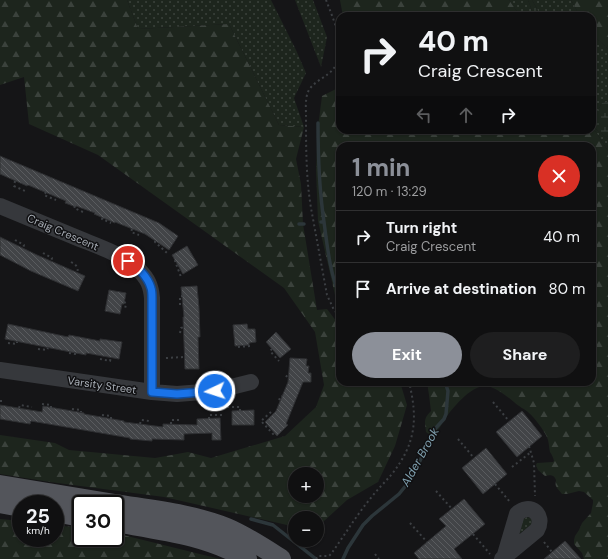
<!DOCTYPE html>
<meta charset="utf-8">
<style>
:root{--surface:#101011;--page:#1e1e1f;--text:#f1f3f6;--muted:#9c9d9f;--line:#303031;--accent:#8c9099}
body{margin:0;font-family:"DM Sans",sans-serif;background:var(--page);color:var(--text);height:100vh;display:flex;flex-direction:column;font-size:15px;white-space:nowrap}
*{box-sizing:border-box;margin:0}
p{font-size:13px;color:var(--muted)}
.icon{flex:none;width:22px;height:22px;fill:none;stroke:currentColor;stroke-width:2;stroke-linecap:round;stroke-linejoin:round}
.map{position:relative;flex:1;overflow:hidden}
.drawer{position:absolute;left:336px;top:142px;width:260px;height:244px;display:flex;flex-direction:column;background:var(--surface);border-radius:12px;box-shadow:0 1px 3px #0004,0 0 0 1px var(--line)}
.drawer>*{flex:none}
.top-card{position:absolute;left:336px;top:12px;width:260px;height:122px;border-radius:12px;box-shadow:0 1px 3px #0004,0 0 0 1px var(--line);background:#101011;color:var(--text);overflow:hidden}
.tools{position:absolute;left:288px;top:467px;display:grid;gap:8px}
.tools a{display:grid;place-items:center;width:36px;height:36px;border-radius:50%;background:var(--surface);box-shadow:0 1px 3px #0004,0 0 0 1px var(--line);font-size:20px}
.speed{position:absolute;left:12px;top:495px;display:flex;gap:8px;font-size:20px;font-weight:700;text-align:center}
.speed>*{display:grid;place-content:center;width:52px;height:52px;border-radius:50%;background:var(--surface);box-shadow:0 1px 3px #0004,0 0 0 1px var(--line);line-height:1}
.speed small{font-size:10px;font-weight:400}
.speed .limit{border:2px solid #111;border-radius:6px;background:#fff;color:#111}
.pin{position:absolute;display:grid;place-items:center;width:34px;height:34px;color:#fff;margin:-17px;border:2px solid #fff;border-radius:50%;box-shadow:0 1px 4px #0007}
.me{position:absolute;width:44px;margin:-22px;rotate:266deg;stroke-linejoin:round;filter:drop-shadow(0 0 3px #0008)}
.turn{display:flex;align-items:center;gap:14px;height:84px;padding:0 16px;font-size:18px}
.turn .icon{width:52px;height:52px;stroke-width:2.5}
.turn b{display:block;font-size:28px;line-height:34px}
.lanes{display:flex;align-items:center;height:38px;padding:0 16px;background:#0003;justify-content:center;gap:20px;direction:ltr}
.lanes .off{opacity:.35}
.round{display:grid;place-items:center;flex:none;width:42px;height:42px;border-radius:21px;background:var(--page)}
.head{display:flex;align-items:center;justify-content:space-between;height:68px;padding:0 16px}
h1{font-size:24px;font-weight:700;line-height:30px;color:var(--accent)}
.cta{display:flex;gap:8px;margin-top:auto;padding:8px 16px}
.cta a{flex:1;height:46px;border-radius:24px;background:var(--accent);color:#fff;font-size:16px;font-weight:700;line-height:46px;text-align:center}
.cta a+a{background:var(--page);color:var(--text)}
ul{padding:0;list-style:none}
li{display:flex;align-items:center;gap:12px;height:52px;padding:0 16px;border-top:1px solid var(--line)}
li div{flex:1}
li b{display:block;font-size:15px}
li em{font-style:normal}
.map>svg:first-child{display:block}
</style>
<div class="map">
<svg width="608" height="559" viewBox="0 0 608 559">
<defs>
<pattern id="grass-dots" width="8" height="8" patternUnits="userSpaceOnUse"><rect width="8" height="8" fill="#1d251d"/><path d="M2 2h.1M6 6h.1" fill="none" stroke="#3b423c" stroke-width="1.8" stroke-linecap="round"/></pattern>
<pattern id="forest-firs" width="22" height="20" patternUnits="userSpaceOnUse"><rect width="22" height="20" fill="#1d251d"/><path d="M5 1l3.5 6h-7zM16 11l3.5 6h-7z" fill="#3b423c"/></pattern>
<pattern id="wetland-marsh" width="20" height="14" patternUnits="userSpaceOnUse"><rect width="20" height="14" fill="#1d251d"/><path d="M1 5h8M5 5V1M11 12h8M15 12V8" fill="none" stroke="#3b423c"/></pattern>
<pattern id="building-back-hatch" width="6" height="6" patternUnits="userSpaceOnUse"><rect width="6" height="6" fill="#424447"/><path d="M-1 5l2 2M0 0l6 6M5-1l2 2" fill="none" stroke="#5a5c5f"/></pattern>
</defs>
<rect width="100%" height="100%" fill="#151517"/>
<path fill="url(#grass-dots)" d="M127 0H271L296 50 306 73 294 98 304 127 279 125 229 24 138 29Z
M295 0H313L327 37 321 67Z
M509 0H528L534 16H520Z
M532 0H571L580 16H541Z
M592 34 608 49V102L602 103 598 110 594 111 592 110Z
M592 126 608 139V151Z
M527 517 532 519V524L519 534 523 519Z"/>
<path fill="url(#forest-firs)" fill-rule="evenodd" d="M0 0H127L138 29 229 24 279 125 304 127 296 159 301 184 303 224 317 310 327 309 340 326V382H400L407 405 395 446 378 482 347 500 323 522 319 535 317 536V518H295V533L287 525 164 497 50 482 0 474V435L55 443 69 450 155 458 188 452 211 458 285 436 316 407 324 385 315 332 284 288 98 155 29 124 24 77 0 85ZM295 474H317V496H295Z
M340 0H509L520 16H343Z
M571 0H608V49L592 34V16H580Z
M340 87V130H592V126L608 151V559H584L582 553 574 544V540L575 536 579 530 582 523 591 513 593 503V500L584 492 579 491 567 494H562C560 491 557 489 556 486 555 484 556 482 556 480 554 474 549 475 545 476L538 470 536 465 537 463C543 463 547 462 553 462L554 461C553 457 552 455 550 452 549 448 549 444 548 440 547 434 534 417 529 413 525 409 519 407 514 402 508 397 494 386 485 386 470 386 452 409 444 420 440 427 438 433 430 435L426 432C425 422 423 419 431 411L429 395 427 382H592V146H340V299L335 295 318 221 316 170 318 127 322 96Z
M0 519 21 521V538H55V525L81 528V538H115V533L220 559H0Z"/>
<path fill="url(#wetland-marsh)" d="M528 0H532L541 16H534Z
M608 102V139L592 126V110L594 111 598 110 602 103Z"/>
<g fill="none" stroke-linecap="round" stroke-linejoin="round">
<path stroke="#2c363a" stroke-width="3.5" d="M318 123C318 156 319 188 324 222
M321 222H324C327 244 330 275 340 296
M299 224H304
M251 519 273 525 316 559
M343 559 348 548 363 525 372 516 399 494 412 478 425 450 433 431 444 419 446 414 448 391 445 382"/>
</g>
<path fill="url(#building-back-hatch)" stroke="#2f3033" d="M0 156 159 223 178 236 169 250 145 234 115 222V223L94 214 95 213 76 206V207L65 203 66 201 28 185 27 186 0 174Z
M0 237 37 255 85 276 78 291 31 271 0 255Z
M187 246 198 265 183 274 172 255Z
M197 286 199 308 200 337H198L199 369H185L183 317H184L181 287Z
M109 290 126 293 124 304H122L120 314 105 311Z
M8 324 68 337 69 335 100 341V339L122 342 119 359 86 353V355L5 339Z
M247 324 248 329H255L256 342 249 343V345L235 346 233 325Z
M276 332 291 349 280 358 266 342Z
M290 358 307 359 306 366H309L308 373H311V382H303L286 424 288 425 277 436 265 422 276 411 288 382Z
M0 405 42 412 43 406 84 413V414L124 421V422L163 427V424L197 425V419L220 418 221 440H212V433L184 434V440L152 439V441L130 439V438L31 421 30 424 0 419Z
M254 410V425H232V411Z
M522 411 542 436 517 457 496 432Z
M486 448 507 474 483 494 462 468Z
M464 499 485 524 454 549 462 559H419L414 553 446 526 439 519Z
M565 541 581 559H544Z"/>
<g fill="none" stroke-linecap="round" stroke-linejoin="round">
<path stroke="#3c3f43" stroke-width="2" stroke-dasharray="2 3" stroke-linecap="butt" d="M326 0C334 21 351 57 328 74 322 79 311 84 308 92 305 99 306 109 306 116 306 147 306 178 311 208L327 295 334 310 340 317
M15 181 14 186 25 191
M46 192 44 195 56 200
M75 206 74 208 83 212
M103 218 102 219 111 223
M132 229 131 232 139 235
M15 240 24 245 23 248
M155 241V242L167 253
M43 253 52 258 51 261
M176 261H175L181 277
M71 262C76 265 79 267 77 273
M124 302 126 303 125 310
M180 305V296H182
M180 333 181 328 184 327
M8 343 17 344V342
M238 347 250 346V344H249
M38 349 47 350 48 348
M272 349 270 351 279 361
M69 353 75 354V353
M166 358 184 357
M100 359 110 361 111 357
M286 377 289 373
M279 400 281 396H282
M0 401H2
M493 402 509 421
M42 404 51 405V408
M227 407H240V411
M19 408 20 405 32 407
M72 409 81 410V412
M271 412 261 421 274 435 275 434
M102 415 111 416V419
M209 419V415H223
M140 424 141 420 150 421
M171 424V420H182
M458 439 474 458
M529 446 534 463 535 496
M512 467 531 452
M495 484 510 502
M436 491 452 509
M410 523 427 542
M473 534 490 554
M544 542 552 552
M375 554 379 559
M316 559 318 556H329L331 554C344 536 356 516 370 499 377 490 385 482 392 474 416 443 418 419 409 382"/>
<path stroke="#36383c" stroke-width="16" d="M0 206C27 217 53 228 80 239 100 247 124 255 139 270 148 279 151 286 152 298V392
M0 370 152 392 177 394 215 391 251 382
M502 559 537 530C546 514 529 502 517 514L504 558"/>
<path stroke="#53555b" stroke-width="20" d="M0 485 115 504
M0 503 21 507
M115 504C152 510 192 514 227 528 246 536 264 548 281 559
M55 512 81 517
M115 522C160 530 207 535 247 559"/>
</g>
<g fill="none" stroke-linecap="round" stroke-linejoin="round">
<defs>
<path id="route" d="M128 261C137 266 148 277 151 288 152 291 152 294 152 298V392L177 394 215 391"/>
</defs>
<use href="#route" stroke="#114b97" stroke-width="10"/>
<use href="#route" stroke="#1a73e8" stroke-width="7"/>
</g>
<g text-anchor="middle" stroke-width="3" stroke-linejoin="round" paint-order="stroke">
<g font-size="11" fill="#a8aeb6" stroke="#101012">
<text transform="translate(63 232) rotate(23)" y="4">Craig Crescent</text>
<text transform="translate(102 385) rotate(8)" y="4">Varsity Street</text>
</g>
<g font-size="12" font-style="italic" fill="#80a1b0" stroke="#101012">
<text transform="translate(420 457) rotate(-61)" y="4">Alder Brook</text>
</g>
</g>
</svg>
<div class="tools">
<a>+</a>
<a>−</a>
</div>
<div class="speed"><div>25<small>km/h</small></div><div class="limit">30</div></div>
<div class="pin" style="left:128px;top:261px;background:#d93025"><svg class="icon" aria-label="arrive" viewBox="0 0 24 24"><path d="M6 21V4h12l-3 4 3 4H6"/></svg></div>
<svg class="me" style="left:215px;top:391px" viewBox="-20 -20 40 40"><circle r="17" fill="#1a73e8" stroke="#fff" stroke-width="3"/><path d="M0-11L8 9 0 5-8 9z" fill="#fff"/></svg>
<div class="top-card">
<div class="turn"><svg class="icon" aria-label="right" viewBox="0 0 24 24"><path d="M7 20v-9h11M14 6l5 5-5 5"/></svg><div><b>40 m</b>Craig Crescent</div></div>
<div class="lanes"><svg class="icon off" aria-label="left" viewBox="0 0 24 24"><path d="M17 20v-9H6M10 6l-5 5 5 5"/></svg><svg class="icon off" aria-label="ahead" viewBox="0 0 24 24"><path d="M12 20V5M6 11l6-6 6 6"/></svg><svg class="icon" aria-label="right" viewBox="0 0 24 24"><path d="M7 20v-9h11M14 6l5 5-5 5"/></svg></div>
</div>
<section class="drawer">
<div class="head"><div><h1>1 min</h1><p>120 m · 13:29</p></div><a class="round" style="background:#d93025;color:#fff"><svg class="icon" aria-label="close" viewBox="0 0 24 24"><path d="M6 6l12 12M18 6L6 18"/></svg></a></div>
<ul>
<li><svg class="icon" aria-label="right" viewBox="0 0 24 24"><path d="M7 20v-9h11M14 6l5 5-5 5"/></svg><div><b>Turn right</b><p>Craig Crescent</p></div><em>40 m</em></li>
<li><svg class="icon" aria-label="arrive" viewBox="0 0 24 24"><path d="M6 21V4h12l-3 4 3 4H6"/></svg><div><b>Arrive at destination</b></div><em>80 m</em></li>
</ul>
<div class="cta"><a>Exit</a><a>Share</a></div>
</section>
</div>
